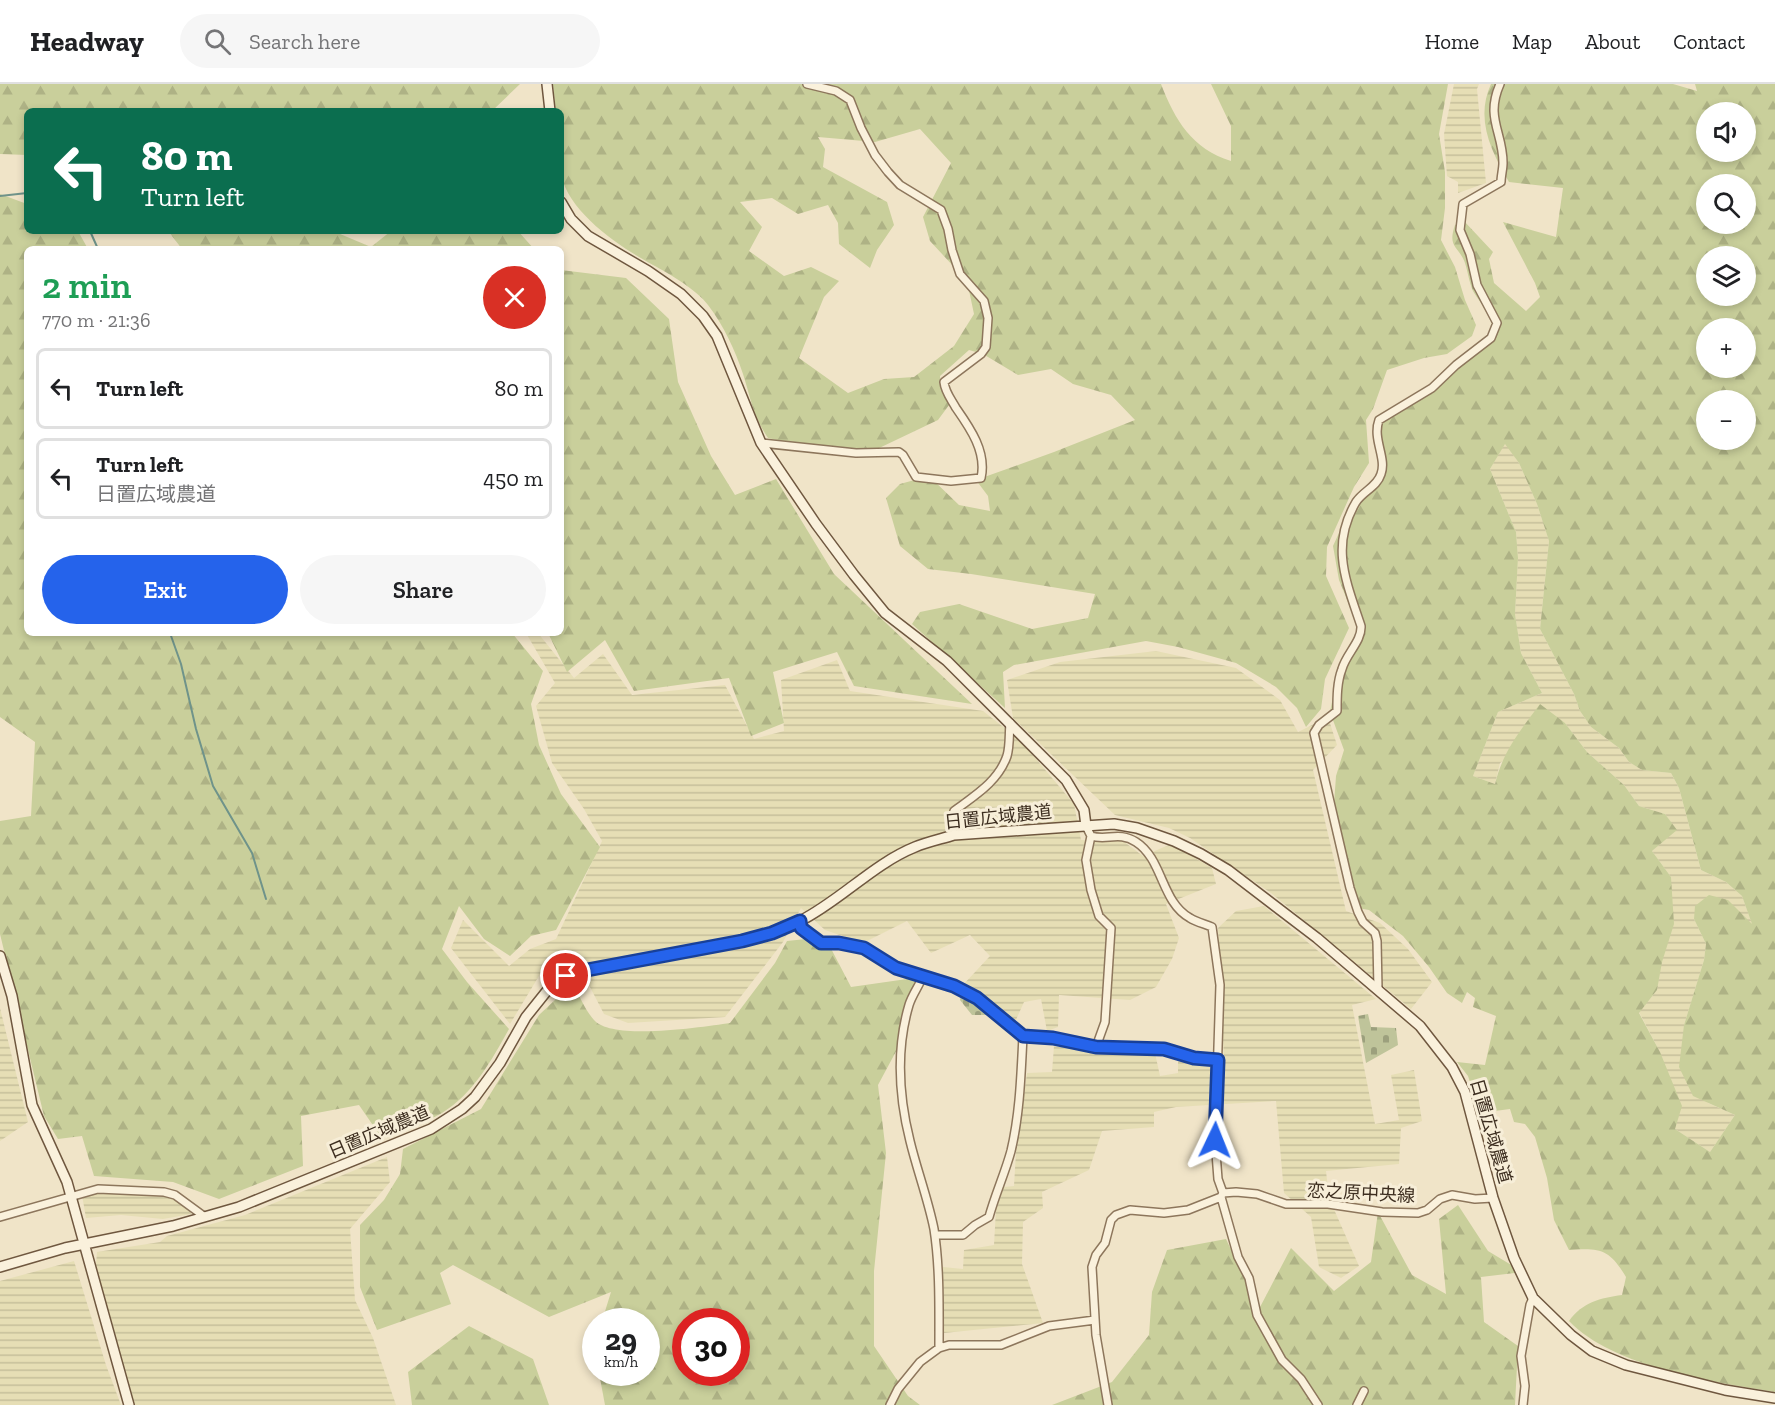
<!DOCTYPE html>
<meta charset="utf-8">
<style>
:root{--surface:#fff;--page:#f6f6f6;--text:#202124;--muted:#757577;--line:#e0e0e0;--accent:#2563eb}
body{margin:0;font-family:"Zilla Slab","Noto Sans JP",serif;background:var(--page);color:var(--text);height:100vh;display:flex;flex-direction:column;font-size:22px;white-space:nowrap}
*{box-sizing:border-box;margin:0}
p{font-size:20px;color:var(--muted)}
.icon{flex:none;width:33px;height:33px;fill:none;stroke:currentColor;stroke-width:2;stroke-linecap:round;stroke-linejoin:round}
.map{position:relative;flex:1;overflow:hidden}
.panel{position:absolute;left:24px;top:162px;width:540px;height:390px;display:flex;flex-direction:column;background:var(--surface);border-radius:9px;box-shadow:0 3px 9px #0003}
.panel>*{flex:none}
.top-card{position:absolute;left:24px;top:24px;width:540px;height:126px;border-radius:9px;box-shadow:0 3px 9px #0003;background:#0b6e4f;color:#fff;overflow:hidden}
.controls{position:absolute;left:1696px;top:18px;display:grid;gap:12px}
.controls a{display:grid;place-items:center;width:60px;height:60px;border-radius:50%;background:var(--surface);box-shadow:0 3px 9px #0003;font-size:30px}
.speed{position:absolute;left:582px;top:1224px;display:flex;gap:12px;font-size:30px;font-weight:700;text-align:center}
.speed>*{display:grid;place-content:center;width:78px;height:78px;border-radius:50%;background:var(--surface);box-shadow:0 3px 9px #0003;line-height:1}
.speed small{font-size:15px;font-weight:400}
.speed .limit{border:9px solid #d22;background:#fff;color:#111}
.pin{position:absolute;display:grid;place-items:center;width:51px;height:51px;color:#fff;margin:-26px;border:3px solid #fff;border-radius:50%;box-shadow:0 2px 6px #0007}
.me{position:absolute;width:66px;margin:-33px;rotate:2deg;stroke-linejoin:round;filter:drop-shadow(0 0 4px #0008)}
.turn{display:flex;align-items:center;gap:21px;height:126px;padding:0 18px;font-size:27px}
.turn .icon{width:78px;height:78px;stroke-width:2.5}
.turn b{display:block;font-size:42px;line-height:51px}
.round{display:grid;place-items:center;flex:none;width:63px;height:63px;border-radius:32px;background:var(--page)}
.summary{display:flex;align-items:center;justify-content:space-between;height:102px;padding:0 18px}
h1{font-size:36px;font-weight:600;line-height:45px;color:#1e9e55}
.primary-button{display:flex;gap:12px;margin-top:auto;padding:12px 18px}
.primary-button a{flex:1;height:69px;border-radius:36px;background:var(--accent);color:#fff;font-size:24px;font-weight:600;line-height:69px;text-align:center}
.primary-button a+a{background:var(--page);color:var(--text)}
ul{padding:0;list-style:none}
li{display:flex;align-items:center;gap:18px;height:81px;margin:0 12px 9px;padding:0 6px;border:3px solid var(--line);border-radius:9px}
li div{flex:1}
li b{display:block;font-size:22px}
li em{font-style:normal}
header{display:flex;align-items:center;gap:36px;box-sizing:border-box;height:84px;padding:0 30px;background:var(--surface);border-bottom:2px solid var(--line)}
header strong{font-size:28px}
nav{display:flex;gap:33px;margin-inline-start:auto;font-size:21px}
.search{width:420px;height:54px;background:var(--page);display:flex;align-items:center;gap:15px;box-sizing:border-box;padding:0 21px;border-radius:33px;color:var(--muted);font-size:22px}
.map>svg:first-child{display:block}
</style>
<header>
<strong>Headway</strong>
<div class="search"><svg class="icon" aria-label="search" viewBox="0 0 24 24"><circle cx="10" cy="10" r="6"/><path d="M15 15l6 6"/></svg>Search here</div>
<nav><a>Home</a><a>Map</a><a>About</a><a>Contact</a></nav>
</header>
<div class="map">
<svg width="1775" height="1321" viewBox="0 0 1775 1321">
<defs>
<pattern id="farmland-rules" width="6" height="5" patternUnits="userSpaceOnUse" patternTransform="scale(1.5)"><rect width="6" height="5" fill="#e6deb5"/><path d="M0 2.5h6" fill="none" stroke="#c6bf9b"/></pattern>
<pattern id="forest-firs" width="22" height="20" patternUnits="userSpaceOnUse" patternTransform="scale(1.5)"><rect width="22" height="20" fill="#c9cf9b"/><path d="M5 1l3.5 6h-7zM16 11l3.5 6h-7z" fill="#aeb285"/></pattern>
<pattern id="cemetery-stones" width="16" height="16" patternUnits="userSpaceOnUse" patternTransform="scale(1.5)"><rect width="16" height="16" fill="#bfc49a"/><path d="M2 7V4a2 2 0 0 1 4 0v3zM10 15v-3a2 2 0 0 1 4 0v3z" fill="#9ca07d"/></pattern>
</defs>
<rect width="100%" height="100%" fill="#f0e4c8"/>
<path fill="url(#farmland-rules)" d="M1454 0H1479L1477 5 1486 99 1458 109V98L1447 92 1444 50Z
M1505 359 1519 379 1537 420 1549 457 1540 545 1574 610 1580 627 1591 643 1619 664 1629 678 1642 686 1671 689 1679 704 1701 786 1726 798 1742 812 1753 842 1694 835 1706 860 1704 876 1684 941 1708 1019 1735 1031 1710 1068 1675 1045 1660 968 1639 928 1657 906 1671 793 1652 767 1676 746 1665 730 1639 722 1624 701 1587 668 1565 639 1500 679 1495 700 1473 692 1498 628 1542 609 1521 569 1515 530 1518 474 1516 448 1490 385Z
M526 549H538L574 594 603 570 632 611 725 601 754 655 784 647 781 596 837 576 850 607 983 627 1020 656 1074 720 1081 756 1123 757 1143 772 1171 760 1212 784 1216 800 1166 820 1179 854 1172 875 1156 903 1130 916 1059 911 1058 943 1047 947 1041 915 1024 918 1015 938 988 915 962 902 990 872 970 851 931 869 907 837 863 859 825 846 801 824 783 858 725 933 628 939 604 930 578 880 542 887 510 940 451 864 463 836 509 882 530 865 556 855 602 757 584 725 552 679 536 622 555 599Z
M1156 567 1236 584 1280 616 1298 648 1328 633 1337 661 1313 686 1346 827 1380 839 1408 865 1432 898 1411 925 1271 809 1190 754 1169 744 1115 731 1013 634 1007 596 1060 578Z
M1264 822 1376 915 1352 921 1375 1040 1399 1036 1391 991 1414 986 1422 1037 1401 1044 1399 1080 1326 1087 1329 1114 1359 1182 1341 1194 1319 1183 1311 1133 1284 1109 1276 1017 1176 1023 1154 1028V1043L1102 1047 1089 1086 1042 1108 1043 1124 1023 1138 1022 1180 1043 1239 944 1249 943 1183 963 1185 964 1166 994 1161 996 1125 1004 1103 1014 1102 1016 1068 1027 989 1052 988 1054 962 1110 969H1155L1160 992 1178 989V974L1224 976 1218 844 1236 827Z
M0 924 28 1038 0 1057Z
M387 1073 390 1098 350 1145 355 1216 373 1254 396 1321H134L121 1287 96 1181 97 1168 160 1158 167 1152 245 1131Z
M118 1108 173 1113 189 1124 191 1130 163 1135 121 1131 86 1134 82 1111Z
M74 1177 106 1281 121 1321H0V1197Z"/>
<path fill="url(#forest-firs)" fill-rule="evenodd" d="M0 0H520L492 27H27V71L0 70Z
M553 0H1161C1175 36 1192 65 1231 77V42L1211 0H1448L1439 50 1445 88V124L1441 156 1455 183 1465 216 1476 241 1472 252 1447 270 1424 274 1387 286 1373 325 1366 336 1369 379 1354 403 1327 463 1326 492 1349 544 1325 595 1321 625 1306 643 1297 624 1276 603 1236 579 1178 563 1146 557 1014 581 1003 588 1005 624 912 540 920 528 959 520 1032 545 1088 534 1095 510 971 490 928 485 900 462 886 414 900 400 929 392 959 421 990 427 988 412 976 396 1054 368 1135 336 1111 311 1073 300 1051 285 1018 291 983 270 969 266 940 292 941 302 952 317 938 336 875 366 814 364 768 354C753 332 751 315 743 290 735 266 724 242 708 221 697 206 670 190 653 181 620 163 570 130 561 91 558 75 561 45 561 27H556ZM920 45 951 79 923 133 930 157 967 197 974 230 954 262 914 293 884 295 848 309 799 274 824 213 839 197 811 183 784 192 749 167 762 143 740 118 772 114 798 130 828 121 838 139 839 160 870 184 877 166 894 141 887 118 823 83 825 65 818 53 875 58Z
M1491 0H1673L1697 7 1695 0H1775V1308C1713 1298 1613 1283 1569 1237 1583 1218 1600 1214 1622 1211L1626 1193C1609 1165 1601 1164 1569 1166L1554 1136 1547 1094 1535 1053 1525 1040 1514 1038 1510 1025 1480 1029 1468 992 1457 978 1485 981 1496 932 1473 923 1475 914 1467 908 1462 919 1447 909 1429 883 1403 852 1369 826 1352 823 1332 748 1336 692 1344 666 1330 628 1337 593 1358 549 1354 533 1339 496 1333 462 1354 416 1375 398 1379 383 1376 359 1378 345 1388 332 1415 314 1470 264 1484 261C1487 256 1491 250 1492 244 1493 231 1479 218 1473 207 1469 198 1468 188 1465 179 1459 162 1447 164 1455 141L1464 137 1493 168 1489 175 1494 199 1526 227 1540 213 1535 199 1503 138 1556 153 1563 104 1509 98C1491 67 1475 35 1491 0ZM1707 28H1746V68H1707ZM1707 100H1746V140H1707ZM1707 172H1746V212H1707ZM1707 244H1746V284H1707ZM1707 316H1746V356H1707ZM1505 360 1519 379 1537 420 1549 457 1540 545 1574 610 1580 627 1591 643 1619 664 1629 678 1642 686 1671 689 1679 704 1701 786 1726 798 1742 812 1752 840 1728 816 1709 811 1695 822 1694 835 1706 860 1704 876 1684 941 1679 983 1693 1012 1735 1031 1710 1068 1675 1045 1682 1022 1660 968 1639 929 1657 906 1662 878 1674 840 1671 793 1652 767 1677 746 1665 730 1639 722 1624 701 1587 668 1565 639 1540 620C1520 647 1503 667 1495 700L1473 692 1498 628 1542 609 1521 569 1515 530 1518 474 1516 448 1490 385Z
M0 110 27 120V147H78L88 165H27V549H512L543 587 531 620 539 661 561 710 600 763 556 846 531 852 510 872 484 855 459 822 442 865 467 898 509 945C491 977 474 1009 442 1029 425 1039 404 1046 386 1054L381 1053 359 1021 301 1032 303 1082 219 1115 173 1098 94 1092 82 1052 58 1055 44 1032 0 850V737L31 732 35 658 0 633Z
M164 147H333L371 163 391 147H518L534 165H182L169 148Z
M561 186 626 194 669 235 678 298 711 372 735 411 776 395 834 490 972 620 854 602 837 568 773 588 784 639 751 652 729 594 634 607 605 556 567 588 548 549H561Z
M825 853 851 903 921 893 900 960 878 1001 886 1069 874 1187V1262L908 1312 920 1321H605L599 1289 646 1288V1238L602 1237 611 1208 549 1233 453 1181 440 1189 451 1220 377 1246 360 1203V1141L384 1116 400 1090 403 1065 481 1025 539 931 573 899C579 911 585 926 594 936 612 957 702 943 730 939L775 879 787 857ZM686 1238H736V1288H686Z
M1458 1121 1488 1167 1523 1188 1481 1193 1484 1238 1518 1262 1515 1321H1052L1112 1298 1149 1251 1152 1208 1167 1166 1226 1155 1259 1225 1291 1164 1334 1207 1371 1178 1378 1128 1412 1191 1446 1210 1439 1135Z
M469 1242 533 1275 549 1321H412L408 1288Z"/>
<path fill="url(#cemetery-stones)" d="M961 910 977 918 988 931H972L960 916Z
M1368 930 1371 943 1396 944 1398 961 1366 979 1358 932Z"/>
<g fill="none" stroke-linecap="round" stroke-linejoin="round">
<path stroke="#6f938a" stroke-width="2" d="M0 112 27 109
M90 147 98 165
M170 549 181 580 196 645 213 702 252 769 266 815"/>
<defs>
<path id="street" d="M761 359 856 369 899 368 903 371 916 393 951 397 981 394C987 368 970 344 956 324 951 315 945 308 944 298L981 270 986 263 988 234 984 217 960 190 952 166 948 145 941 126 900 101 888 88 875 71 861 44 850 16 836 7 807 0
M1086 742 1091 752C1107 757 1119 747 1136 758 1163 775 1161 818 1190 834 1196 838 1205 840 1212 843L1220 901 1215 1056 1218 1095 1223 1109
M954 751 952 739 954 727C974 712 998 698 1007 672 1010 662 1009 649 1010 639
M1091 752 1086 776 1091 806 1099 832 1111 844 1105 938 1096 963
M800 837 801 844 821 859H839L864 864 896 884 954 902 977 914 1023 952 1053 954 1096 963 1164 965 1195 974 1217 976
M923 892C919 902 912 911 909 921 896 965 899 1013 910 1057 917 1086 928 1115 934 1145 940 1184 939 1224 939 1264
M1378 905 1377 857 1375 849 1363 838 1358 828 1350 804 1314 649 1319 641 1337 627C1337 613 1337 598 1342 585 1346 570 1362 557 1361 542 1346 497 1330 462 1356 418 1363 407 1377 403 1381 390 1387 374 1372 355 1379 336L1432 304 1456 281 1491 254 1497 239 1477 201 1470 170 1460 146 1463 120 1501 98C1501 92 1503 85 1503 79 1503 48 1485 34 1500 0
M1223 1109 1236 1108 1257 1110 1286 1120H1328L1382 1128 1418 1129 1427 1126 1440 1115 1452 1111 1475 1115 1493 1114
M1221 1113 1238 1173 1249 1194 1257 1231 1282 1276 1301 1295 1318 1321
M0 1133 98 1105 164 1108 175 1111 205 1133
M935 1151H963L975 1141 989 1133C995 1111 1005 1089 1011 1067 1020 1029 1021 990 1023 952
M890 1321 898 1305 920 1278 939 1264 949 1261H1001L1049 1242 1095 1236
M1108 1321 1096 1251 1092 1183 1096 1171 1105 1159 1111 1136 1116 1131 1130 1126 1164 1129 1188 1126 1221 1113 1223 1109
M1357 1321 1364 1307
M1523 1321 1525 1302 1521 1272 1530 1221 1533 1214"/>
<path id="secondary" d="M547 0 550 27
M561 118 571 135 588 152 648 187 681 210 703 232 717 252 761 359 816 440 854 491 885 529 947 577 1066 696 1084 726 1086 742
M0 872 12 912 32 1021 67 1098 129 1321
M0 1183 65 1164 173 1142 239 1123 431 1045 462 1025 475 1013 500 979 526 933 546 908 566 892 587 886C624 880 662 872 699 865 733 858 768 853 800 837 840 817 873 780 915 763 927 758 941 755 954 751L1114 740 1137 744 1174 757 1201 770 1228 786 1317 854 1420 942 1452 983 1465 1008 1493 1114 1514 1174 1533 1214 1571 1251 1592 1267 1626 1281 1725 1306 1775 1314"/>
</defs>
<use href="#street" stroke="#8d765c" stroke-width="10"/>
<use href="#secondary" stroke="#6f573f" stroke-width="12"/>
<use href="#street" stroke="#faf1dc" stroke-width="7"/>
<use href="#secondary" stroke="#faf1dc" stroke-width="9"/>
</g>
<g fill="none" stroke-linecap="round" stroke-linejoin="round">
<defs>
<path id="route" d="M566 892 587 886 742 857 772 849 800 837 801 844 821 859H839L864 864 896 884 954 902 977 914 1023 952 1053 954 1096 963 1164 965 1194 974 1218 976 1215 1056"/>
</defs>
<use href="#route" stroke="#184099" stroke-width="15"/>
<use href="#route" stroke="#2563eb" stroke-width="10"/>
</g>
<g text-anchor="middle" stroke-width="6" stroke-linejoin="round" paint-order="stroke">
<g font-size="18" fill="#3d2e20" stroke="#f7eed8">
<text transform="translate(998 733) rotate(-6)" y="6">日置広域農道</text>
<text transform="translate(1491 1047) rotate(74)" y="6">日置広域農道</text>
<text transform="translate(379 1048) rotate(-23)" y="6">日置広域農道</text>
<text transform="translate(1361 1109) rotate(3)" y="6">恋之原中央線</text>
</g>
</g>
</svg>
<div class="controls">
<a><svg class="icon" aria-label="sound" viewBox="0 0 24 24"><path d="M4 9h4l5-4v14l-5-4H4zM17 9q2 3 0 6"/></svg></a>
<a><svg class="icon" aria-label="search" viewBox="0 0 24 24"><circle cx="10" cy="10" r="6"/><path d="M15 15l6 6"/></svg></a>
<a><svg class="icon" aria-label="layers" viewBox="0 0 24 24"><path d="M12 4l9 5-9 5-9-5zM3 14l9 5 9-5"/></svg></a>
<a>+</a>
<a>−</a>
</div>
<div class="speed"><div>29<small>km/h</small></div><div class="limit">30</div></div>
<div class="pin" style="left:566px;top:892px;background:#d93025"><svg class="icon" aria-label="arrive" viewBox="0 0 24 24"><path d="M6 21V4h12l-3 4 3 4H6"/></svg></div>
<svg class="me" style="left:1215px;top:1056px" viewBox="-20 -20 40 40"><path d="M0-17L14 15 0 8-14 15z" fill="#2563eb" stroke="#fff" stroke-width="4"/></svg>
<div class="top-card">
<div class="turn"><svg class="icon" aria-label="left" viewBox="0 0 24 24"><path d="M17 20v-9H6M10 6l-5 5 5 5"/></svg><div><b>80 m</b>Turn left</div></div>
</div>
<section class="panel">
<div class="summary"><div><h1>2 min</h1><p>770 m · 21:36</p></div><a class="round" style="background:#d93025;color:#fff"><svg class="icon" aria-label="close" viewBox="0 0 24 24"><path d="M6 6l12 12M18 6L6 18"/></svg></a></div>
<ul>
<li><svg class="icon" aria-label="left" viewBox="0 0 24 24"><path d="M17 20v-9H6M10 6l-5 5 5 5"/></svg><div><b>Turn left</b></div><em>80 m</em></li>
<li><svg class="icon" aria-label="left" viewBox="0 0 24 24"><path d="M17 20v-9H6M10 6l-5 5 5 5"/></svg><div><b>Turn left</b><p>日置広域農道</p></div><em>450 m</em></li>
</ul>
<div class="primary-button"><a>Exit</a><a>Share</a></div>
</section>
</div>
